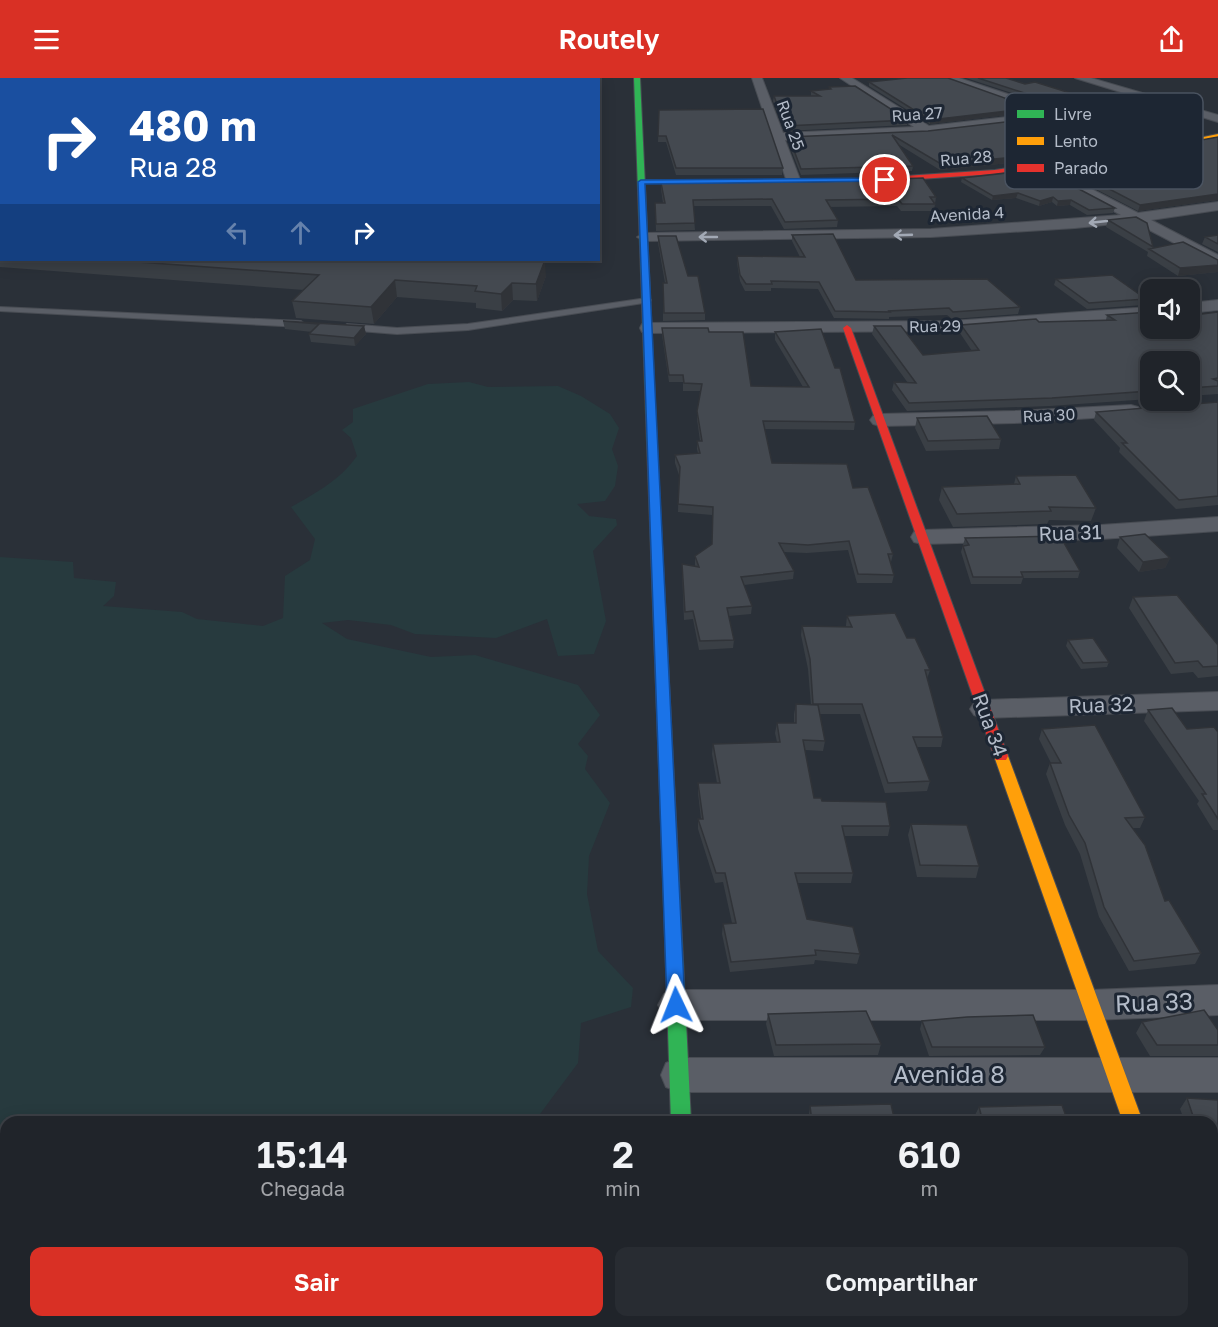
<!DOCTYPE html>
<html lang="pt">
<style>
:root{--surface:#20242a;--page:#282c32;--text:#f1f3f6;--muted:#a2a4a8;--line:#3d4147;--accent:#d93025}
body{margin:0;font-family:"Golos Text",sans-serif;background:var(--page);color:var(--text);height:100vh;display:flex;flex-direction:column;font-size:22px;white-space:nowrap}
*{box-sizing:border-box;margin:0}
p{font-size:20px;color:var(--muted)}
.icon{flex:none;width:33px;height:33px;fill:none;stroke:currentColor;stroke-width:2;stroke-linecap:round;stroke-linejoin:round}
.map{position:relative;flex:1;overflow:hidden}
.sheet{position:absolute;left:0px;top:1038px;width:1218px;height:212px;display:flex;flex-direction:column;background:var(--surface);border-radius:18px 18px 0 0;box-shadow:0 3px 15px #0003,0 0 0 2px var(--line)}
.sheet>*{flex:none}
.banner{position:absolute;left:0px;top:0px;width:600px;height:183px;box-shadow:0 3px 15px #0003,0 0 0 2px var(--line);background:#1a4fa0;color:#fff;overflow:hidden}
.controls{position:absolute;left:1140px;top:201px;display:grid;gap:12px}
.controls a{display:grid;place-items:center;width:60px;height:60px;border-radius:12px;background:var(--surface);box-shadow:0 3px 15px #0003,0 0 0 2px var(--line);font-size:30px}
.pin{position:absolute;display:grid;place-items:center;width:51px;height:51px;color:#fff;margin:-26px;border:3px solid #fff;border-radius:50%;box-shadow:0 2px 6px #0007}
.me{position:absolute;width:66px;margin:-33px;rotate:358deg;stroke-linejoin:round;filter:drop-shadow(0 0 4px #0008)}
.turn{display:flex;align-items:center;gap:21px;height:126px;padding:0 30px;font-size:27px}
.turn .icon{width:78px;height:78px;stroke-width:2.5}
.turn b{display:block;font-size:42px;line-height:51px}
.lanes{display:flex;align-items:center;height:57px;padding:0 30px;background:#0003;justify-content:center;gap:30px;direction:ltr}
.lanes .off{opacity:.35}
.eta{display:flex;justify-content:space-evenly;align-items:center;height:102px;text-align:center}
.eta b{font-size:36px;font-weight:600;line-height:42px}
.button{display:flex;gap:12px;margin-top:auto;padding:12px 30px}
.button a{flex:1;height:69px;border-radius:12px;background:var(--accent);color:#fff;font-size:24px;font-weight:600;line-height:69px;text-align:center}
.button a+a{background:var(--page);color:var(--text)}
header{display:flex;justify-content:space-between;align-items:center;height:78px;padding:0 30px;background:var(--accent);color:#fff;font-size:27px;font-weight:600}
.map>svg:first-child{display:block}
</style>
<header><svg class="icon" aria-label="menu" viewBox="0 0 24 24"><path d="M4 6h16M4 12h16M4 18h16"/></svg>Routely<svg class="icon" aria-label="share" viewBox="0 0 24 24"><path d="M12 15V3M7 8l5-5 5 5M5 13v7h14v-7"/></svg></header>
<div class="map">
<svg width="1218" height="1249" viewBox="0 0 1218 1249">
<rect width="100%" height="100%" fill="#2a3038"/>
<path fill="#273a3e" d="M469 304 488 309 558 308 581 318 610 336 619 350 612 371 618 388 615 408 605 423 577 426 589 438 616 441 617 447 593 473 606 543 594 576 558 578 547 541 496 560 415 556 391 547 348 542 322 545 347 561 431 579 475 577 578 607 600 637 578 666 588 678 585 691 610 725 589 778 587 816 598 873 633 910 631 929 581 945 578 985 534 1044H6V1244H482L478 1249H0V479L73 484 74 500 116 504 114 518 103 528 182 534 197 541 263 548 283 540 285 498 310 482 315 461 291 429C316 415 340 402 357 378L351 360 342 352 353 344V331L428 306Z"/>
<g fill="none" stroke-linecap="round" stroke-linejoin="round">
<defs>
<path id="lane" d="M79 0H86L77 2Z
M150 0H156L149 2Z
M177 0H184L175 2Z
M204 0H211L202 2Z
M305 0 329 2H308Z
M647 220 651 222 650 224 468 252 397 256 347 252 343 249 347 246 397 250 468 246Z
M0 229 301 243 305 246 301 249 0 233Z"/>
<path id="street" d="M752 0H762L783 55 914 49 840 0H852L929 48 1042 35 944 0H959L1163 67 1165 70 1163 73H1155L1057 40 927 56 785 62 801 104 794 108 787 104Z
M1075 0H1091L1218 37V44Z
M1041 85 1138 135 1218 124V132L1151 142 1218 177V188L1134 144 1075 150 931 159 644 163 637 159 644 155 931 151 1121 137 1037 92 1035 89 1037 86Z
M1218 222V232L1190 235V225Z
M1150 229V239L952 253 648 255 642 254 640 250 642 246 648 245 952 243Z
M1131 327 1138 329 1141 333 1138 337 1015 345 880 348 873 346 870 342 873 338 880 336 1015 333Z
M1218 439V453L1101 461 922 466 914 464 911 459 914 454 922 452 1101 447Z
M1218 614V632L984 640 974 637 970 631 974 625 984 622Z
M1218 907V937L1091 942H676L664 938 658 927 664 916 676 912H1091Z
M679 980H1218V1014H679L666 1009 661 997 666 985Z
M1212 1225 1218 1228V1249H1185L1183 1244H1212Z
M667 1244H711V1249H667Z"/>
<path id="fast" d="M634 0H640L657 366 652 369 647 366Z
M671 795 677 797 679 801 691 1044H671L663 801 665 797Z"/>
<path id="slow" d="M1218 56V60L1138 75 1135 73Z
M1001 673 1006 674 1008 678 1143 1044H1123L994 678 996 674Z"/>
<path id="jam" d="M1138 71 1140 74 995 96 859 105 856 103 859 101 995 92Z
M641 102H754L757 104 754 106 639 105Z
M847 247 851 250 1008 678 1006 682H996L994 678 843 250Z
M652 363 657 366 679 801 677 805 671 807 665 805 663 801 647 366Z"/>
</defs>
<use href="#lane" stroke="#484c53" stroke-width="2"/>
<use href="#street" stroke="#484c53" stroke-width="2"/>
<use href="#fast" stroke="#484c53" stroke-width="2"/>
<use href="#slow" stroke="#484c53" stroke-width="2"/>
<use href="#jam" stroke="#484c53" stroke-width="2"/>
<use href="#lane" fill="#5a5e66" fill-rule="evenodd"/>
<use href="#street" fill="#5a5e66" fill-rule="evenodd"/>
<use href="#fast" fill="#30b455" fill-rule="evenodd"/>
<use href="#slow" fill="#ff9f0a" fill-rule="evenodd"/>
<use href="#jam" fill="#e5322d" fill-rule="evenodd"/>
<defs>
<path id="rail" d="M9 2 12 0"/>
</defs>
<use href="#rail" stroke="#595d64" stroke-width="3"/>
<use href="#rail" stroke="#1d2633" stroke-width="2" stroke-dasharray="6" stroke-linecap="butt"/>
</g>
<path fill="#3a3f45" d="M966 0H1006L1192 53 1191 57 1158 63Z
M869 4 1032 34 930 46 869 8Z
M829 9 908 42 907 47 785 53 773 23 774 18H811V13L829 11Z
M659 32 783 90 782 97H676L666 64H658Z
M928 53 1132 68 1036 82 940 92 898 66 913 88 912 93 801 97 788 64 789 59Z
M1218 59V122L1138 133 1061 93 1063 87Z
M962 100 1115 130 1113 135 1087 137 1070 127 1057 128 1052 124 1039 128 1016 120 992 122 961 104Z
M661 105 936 119 934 133H901L897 128 830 129 838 142 837 149 784 151 771 128H693L695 152 656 153 655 125H663L661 111Z
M1136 139 1153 170 1218 187V194L1178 198 1147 178 1148 174 1106 149 1108 142Z
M2 142V182H538L546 198 537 223 513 222 502 233 476 230V225L397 219 374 246 296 240 292 223 304 212 0 189V143Z
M792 157 856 202 1020 229 1018 236 952 241 947 237 889 239V241L834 240 818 211 771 210V213H745L740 203 737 185V178L800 179 792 163Z
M1218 157V174L1202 166 1205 159Z
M658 158 688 198 705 235V242L663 243V205H665L658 165Z
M1056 201 1146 221 1144 227 1087 231 1054 207Z
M1218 234V316L1190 318V284H1150V321L1050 328 907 333 892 312 894 304 908 305 872 256 874 248 923 277 972 273 960 255 961 247 1106 242 1107 237 1150 250 1202 236Z
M283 243 364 248 366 256 355 268 311 264 309 256 312 254 285 251Z
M662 250 709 254 751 308 803 309 775 262V254L855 344 854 352 765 351 772 385 853 410 893 476 891 484H890L894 497 892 505H857L848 472 807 475 783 474 794 493 793 501 744 507 752 528 751 536 729 538 734 562 733 570 699 572 693 541 684 542 682 495V486L695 488V478L712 466V437L678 434 679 397 675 385V377L698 375 697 371V363H700L697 341 700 313H683V304H669L662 257Z
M1218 324V427L1176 431 1119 374 1120 370 1094 342 1096 334Z
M917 340 1001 361 999 371 926 373 915 350Z
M1016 398 1096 430 1091 443 1049 442 1047 446 953 449 939 422 942 409 1014 406Z
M1120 459 1170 480 1165 490 1139 494 1117 470Z
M965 460 1080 493 1078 500H1023L1021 506H971L961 474Z
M1133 519 1218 567V598L1198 600 1193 594 1171 596 1129 530Z
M847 538 907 560 930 592 927 601 943 659 941 669H917L930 703 927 713 885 715 860 636H820L825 663 823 673 805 672 814 720 890 748 888 758H844L853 795 851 805H797L807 841 860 876 857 886 815 882 814 886 730 894 722 856 723 846 732 845 723 804 715 805 698 751V741H701L698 715V705H717L712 676 713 666 777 664 775 655 777 645H794V636L796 626 811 627 808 591 801 557 802 548 846 549V547Z
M1068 562 1109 584 1107 589 1081 591 1066 568Z
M1148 632 1187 651 1218 654V752H1213L1197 726 1199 723 1144 643Z
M1042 651 1145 739 1140 750H1132L1165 823 1201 875 1195 886 1129 893 1099 839 1080 776 1065 747 1046 696 1050 685H1051L1039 661Z
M911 746 979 788 976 800 917 799 908 757Z
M768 936 881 966 878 977 774 978 766 946Z
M922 943 1045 969 1040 977 929 978 920 951Z
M1142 944 1218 952V978H1150L1136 955Z
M1187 1020 1218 1022V1141L1212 1124V1044H1185L1180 1031Z
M810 1028 895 1044H808Z
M979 1029 1068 1044H976L974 1039Z"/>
<path fill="#303338" d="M1033 30 1032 34 930 46V42Z
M1192 53 1191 57 1158 63 1160 59Z
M1134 63 1132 68 1036 82 940 92 941 86Z
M1018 115 1016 120 992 122 993 118Z
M1218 116V122L1138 133 1140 127Z
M1053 119 1052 124 1039 128 1040 123Z
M1071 122 1070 127 1057 128 1058 123Z
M545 182 546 198 537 223 536 206Z
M1218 187V194L1178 198 1180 190Z
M395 202 397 219 374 246 371 229Z
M512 205 513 222 502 233 501 216Z
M364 248 366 256 355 268 354 260Z
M1170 480 1165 490 1139 494 1143 484Z"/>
<path fill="#444950" stroke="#303338" stroke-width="1.5" d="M907 0H948L1033 30 930 42 869 4Z
M978 0H1006L1025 6 1035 4 1192 53 1160 59Z
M855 8 908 42 785 48 774 18H820L811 13 831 11 829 9Z
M763 31 783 90H676L666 58H658L659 32Z
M1058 38 1134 63 1038 77 941 86 892 57 913 88 801 91 789 59 928 53Z
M1218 59V116L1140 127 1063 87Z
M1041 91 1115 130 1089 132 1071 122 1058 123 1053 119 1040 123 1018 115 993 118 962 100Z
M923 100 936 119H930L935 126H902L898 121 826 122 838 142 785 144 772 121 693 122 695 145 656 146 655 125H665L661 105 814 104Z
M1136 139 1147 145 1153 169 1108 142Z
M2 142V174L0 173V143Z
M833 156 856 202 987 201 1020 229 953 234 949 230 889 233 890 234 835 233 819 204 771 203 772 206H746L740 197 737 178 805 179 792 157Z
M1218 157V166L1205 159Z
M658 158H676L688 198H698L705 235H664L663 205H667Z
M1183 164 1218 182V187L1180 190 1149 171Z
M110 182H545L536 206 512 205 501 216 475 213 477 208 395 202 371 229 292 223 319 197Z
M1112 197 1146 221 1089 225 1056 201Z
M1198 233 1202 236 1218 234V300L1213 301 1218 303V308L1190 310V284H1150V313L1052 320 909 325 894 304 916 305 874 248H901L923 277 979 272 961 247 1036 241 1039 244 1115 242 1107 237 1150 234V250H1190V234Z
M283 243 364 248 354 260 309 256 319 246Z
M662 250H708L709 254H743L751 308 809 309 775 254 821 251 835 290H840L855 344 763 343 772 385 847 386 853 410 868 409 893 476H888L894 497 858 496 849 463 808 467 779 465 794 493 741 499 752 528 727 530 734 562 700 563 693 533 685 534 682 486 699 489 695 478 712 466 713 429 678 426 680 389 675 377 700 375 697 363H702L697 333 702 306 684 305 683 297H669Z
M1218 324V418L1179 422 1122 365H1127L1096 334Z
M987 338 1001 361 928 363 917 340Z
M1076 397 1096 430 1049 429 1051 433 957 436 942 409 1020 406 1016 398Z
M1145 456 1170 480 1143 484 1120 459Z
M1060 458 1080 493 1021 494 1023 499H973L963 468 969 467 965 460Z
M1177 517 1218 567V588L1203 589 1198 583 1175 585 1133 519Z
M895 535 907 560H915L930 592H925L943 659H913L930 703 888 705 862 626H813L810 581 802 548 852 549 847 538Z
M1093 560 1109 584 1083 585 1068 562Z
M796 626 818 627 825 663 803 662 814 720H821L822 723 886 724 890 748H842L853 795H795L807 841 853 849 860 876 815 872 816 877 731 884 723 846 736 845 725 795H716L698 741H703L698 705H720L713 666 780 664 777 645H796Z
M1172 630 1187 651 1214 649 1218 654V741L1202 716H1206L1148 632Z
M1095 647 1145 739 1125 740 1145 767 1165 823 1169 822 1201 875 1134 883 1104 829 1085 765 1069 737 1050 685H1061L1042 651Z
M911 746 967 747 979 788 920 787Z
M1204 932 1218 952V967H1157L1142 944Z
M866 933 881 966 776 967 768 936Z
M1033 937 1045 969H932L922 943 967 939Z
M1187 1020 1218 1022V1108L1212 1091V1044H1195Z
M891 1026 895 1044H812L810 1028Z
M1062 1027 1068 1044H983L979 1029Z"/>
<defs><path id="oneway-shaft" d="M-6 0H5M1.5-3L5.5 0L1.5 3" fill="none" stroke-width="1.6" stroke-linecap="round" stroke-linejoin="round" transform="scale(1.5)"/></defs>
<g stroke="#a2a9b5">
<use href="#oneway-shaft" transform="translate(1098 144) rotate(174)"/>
<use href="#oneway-shaft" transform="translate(903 157) rotate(178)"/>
<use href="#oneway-shaft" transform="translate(708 159) rotate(180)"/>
</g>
<path fill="#1a73e8" stroke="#114b97" stroke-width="1.5" d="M885 100 887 103 645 106 685 927 682 932 676 935 669 932 667 927 638 104 641 102Z"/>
<g text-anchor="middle" stroke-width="6" stroke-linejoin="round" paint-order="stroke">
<g font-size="16" fill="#b4bcc9" stroke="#1d2633">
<text transform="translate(917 36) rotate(-4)" y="6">Rua 27</text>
<text transform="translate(791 47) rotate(70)" y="6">Rua 25</text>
<text transform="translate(966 80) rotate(-5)" y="6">Rua 28</text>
<text transform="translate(967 136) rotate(-3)" y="6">Avenida 4</text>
<text transform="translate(935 248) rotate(-1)" y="6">Rua 29</text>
<text transform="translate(1049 337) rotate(-3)" y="6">Rua 30</text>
</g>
<g font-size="20" fill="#b4bcc9" stroke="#1d2633">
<text transform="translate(1070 455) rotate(-2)" y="7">Rua 31</text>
<text transform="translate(1101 627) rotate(-2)" y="7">Rua 32</text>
<text transform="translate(990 647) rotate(70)" y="7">Rua 34</text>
</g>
<g font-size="24" fill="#b4bcc9" stroke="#1d2633">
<text transform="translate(1154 925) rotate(-2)" y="8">Rua 33</text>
<text x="949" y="1005">Avenida 8</text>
</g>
</g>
<rect x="1005" y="15" width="198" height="96" rx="9" fill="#1d2633" stroke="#4a5360" stroke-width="1.5"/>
<rect x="1017" y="32" width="27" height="8" fill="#30b455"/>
<rect x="1017" y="59" width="27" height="8" fill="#ff9f0a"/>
<rect x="1017" y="86" width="27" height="8" fill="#e5322d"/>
<g font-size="16" fill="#b4bcc9">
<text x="1054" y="42">Livre</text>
<text x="1054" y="69">Lento</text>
<text x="1054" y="96">Parado</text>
</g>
</svg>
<div class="controls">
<a><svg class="icon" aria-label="sound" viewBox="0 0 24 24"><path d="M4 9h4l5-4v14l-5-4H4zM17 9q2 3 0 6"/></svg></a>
<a><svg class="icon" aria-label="search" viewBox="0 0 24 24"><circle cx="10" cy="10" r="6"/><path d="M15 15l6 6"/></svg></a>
</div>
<div class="pin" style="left:885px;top:102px;background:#d93025"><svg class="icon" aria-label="arrive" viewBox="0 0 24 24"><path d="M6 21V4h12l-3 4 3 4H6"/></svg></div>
<svg class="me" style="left:676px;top:927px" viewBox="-20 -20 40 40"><path d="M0-17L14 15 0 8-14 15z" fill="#1a73e8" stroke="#fff" stroke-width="4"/></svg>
<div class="banner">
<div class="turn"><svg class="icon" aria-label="right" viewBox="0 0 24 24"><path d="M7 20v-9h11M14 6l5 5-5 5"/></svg><div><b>480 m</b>Rua 28</div></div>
<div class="lanes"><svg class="icon off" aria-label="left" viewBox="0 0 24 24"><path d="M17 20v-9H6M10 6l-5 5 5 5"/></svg><svg class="icon off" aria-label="ahead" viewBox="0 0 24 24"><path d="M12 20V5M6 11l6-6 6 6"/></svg><svg class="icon" aria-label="right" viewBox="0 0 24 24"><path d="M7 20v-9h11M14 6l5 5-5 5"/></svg></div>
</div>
<section class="sheet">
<div class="eta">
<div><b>15:14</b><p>Chegada</p></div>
<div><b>2</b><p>min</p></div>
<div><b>610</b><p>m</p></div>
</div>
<div class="button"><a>Sair</a><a>Compartilhar</a></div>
</section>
</div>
